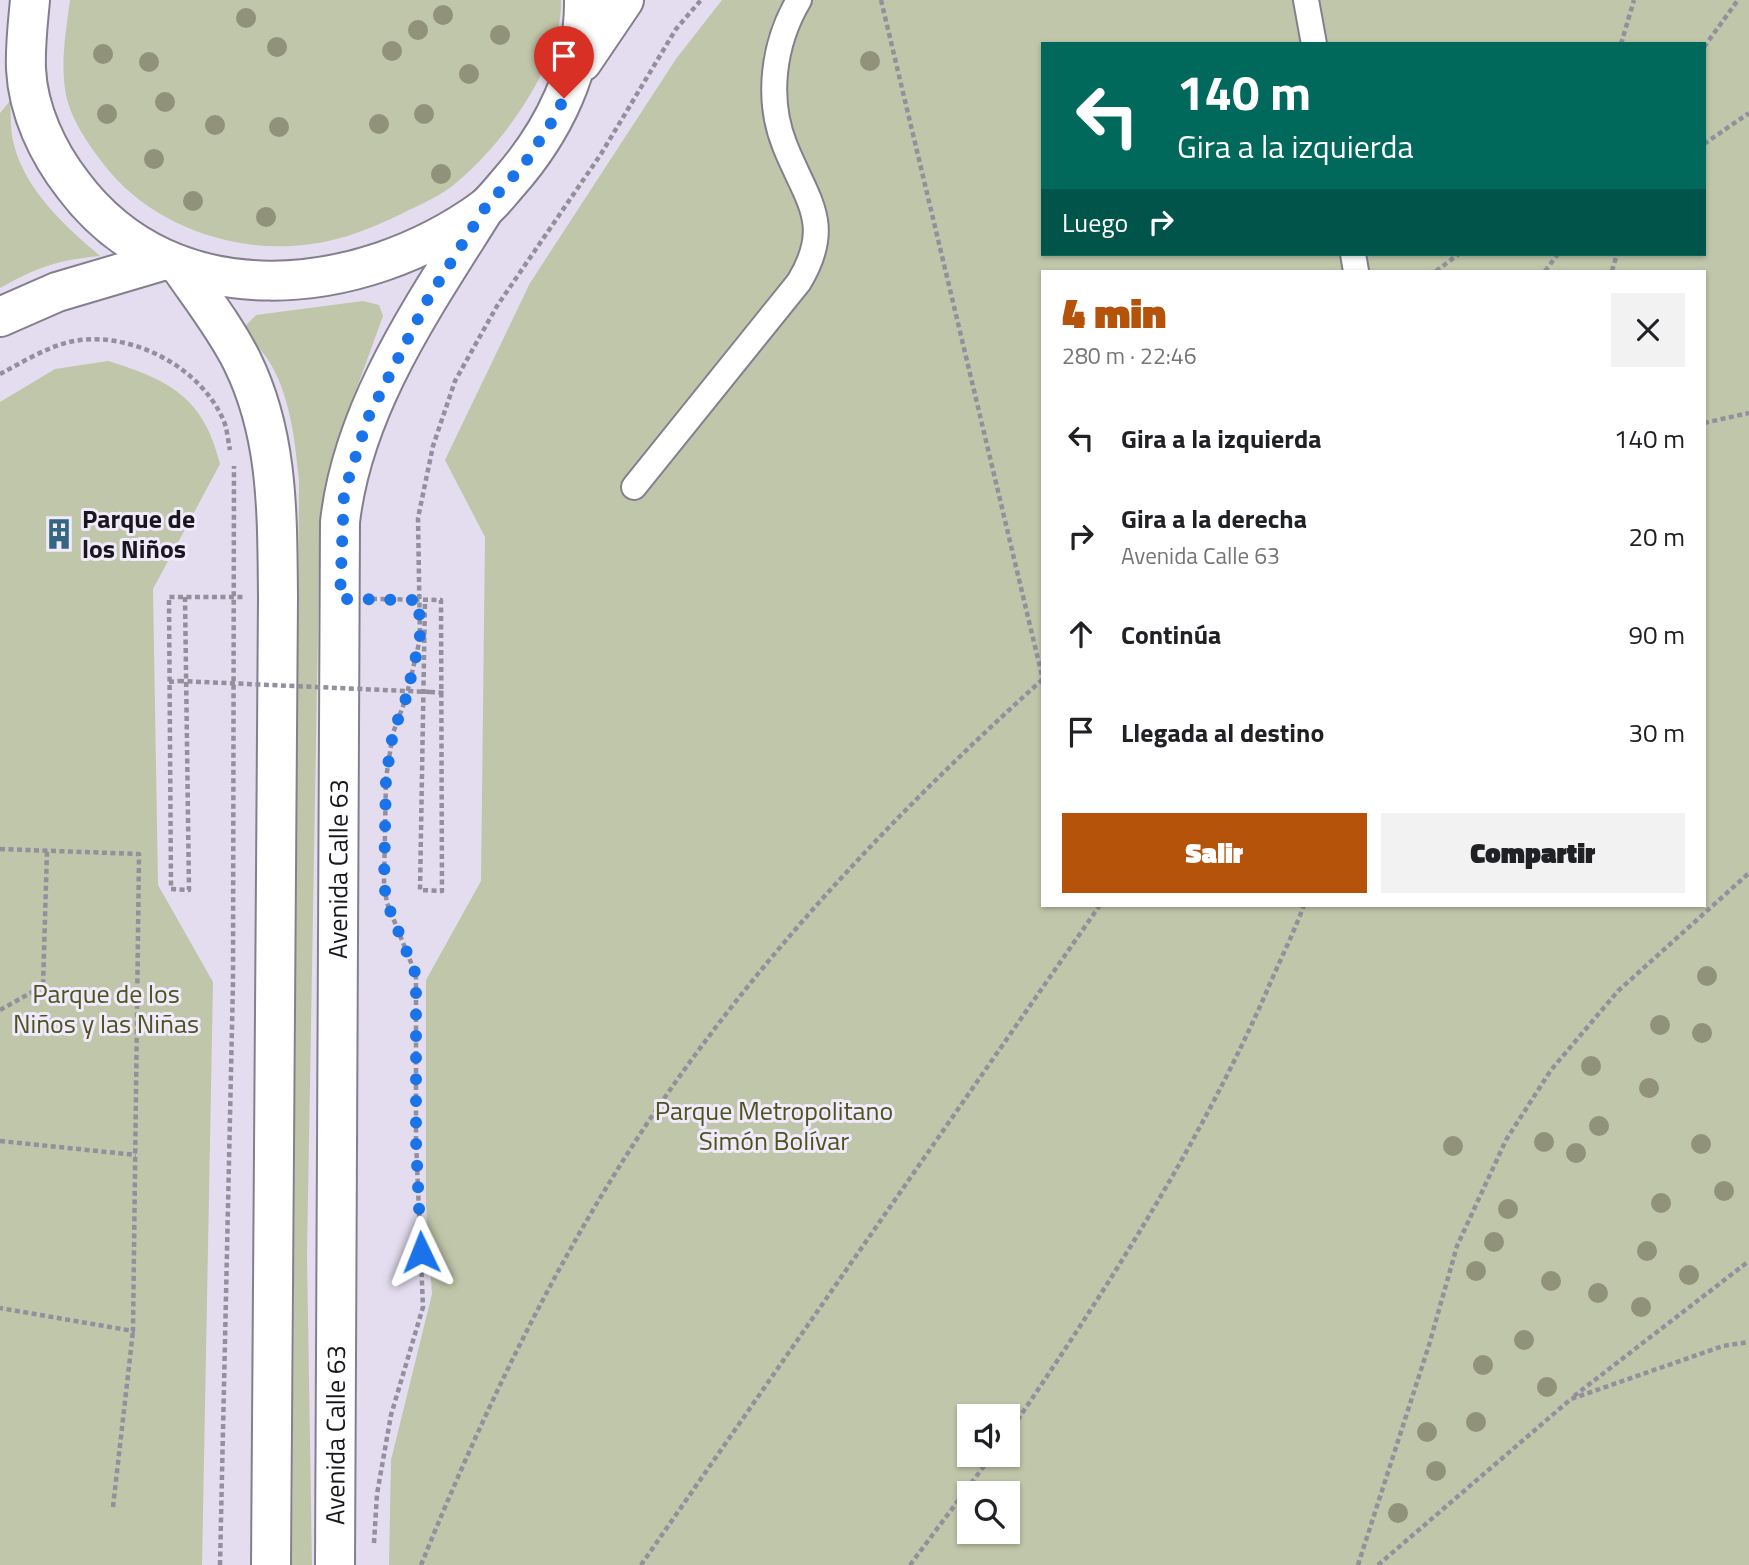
<!DOCTYPE html>
<html lang="es">
<meta charset="utf-8">
<style>
:root{--surface:#fff;--page:#f2f2f2;--text:#202124;--muted:#757577;--accent:#b45309}
body{margin:0;font-family:"Titillium Web",sans-serif;background:var(--page);color:var(--text);height:100vh;display:flex;flex-direction:column;font-size:26px;white-space:nowrap}
*{box-sizing:border-box;margin:0}
p{font-size:23px;color:var(--muted)}
.icon{flex:none;width:38px;height:38px;fill:none;stroke:currentColor;stroke-width:2;stroke-linecap:round;stroke-linejoin:round}
.map{position:relative;flex:1;overflow:hidden}
.side{position:absolute;left:1041px;top:270px;width:665px;height:637px;display:flex;flex-direction:column;background:var(--surface);border-radius:0px;box-shadow:0 2px 5px #0004}
.side>*{flex:none}
.guide{position:absolute;left:1041px;top:42px;width:665px;height:214px;border-radius:0px;box-shadow:0 2px 5px #0004;background:#00695c;color:#fff;overflow:hidden}
.fabs{position:absolute;left:957px;top:1404px;display:grid;gap:14px}
.fabs a{display:grid;place-items:center;width:63px;height:63px;border-radius:0px;background:var(--surface);box-shadow:0 2px 5px #0004;font-size:35px}
.pin{position:absolute;display:grid;place-items:center;width:60px;height:60px;color:#fff;margin:-72px -30px;border-radius:50% 50% 50% 0;rotate:-45deg;box-shadow:0 0 7px #0007}
.pin .icon{rotate:45deg}
.me{position:absolute;width:77px;margin:-38px;rotate:358deg;stroke-linejoin:round;filter:drop-shadow(0 0 5px #0008)}
.turn{display:flex;align-items:center;gap:24px;height:147px;padding:0 21px;font-size:32px}
.turn .icon{width:91px;height:91px;stroke-width:2.5}
.turn b{display:block;font-size:49px;line-height:60px}
.then{display:flex;align-items:center;height:66px;padding:0 21px;background:#0003;gap:14px;font-size:26px}
.round{display:grid;place-items:center;flex:none;width:74px;height:74px;border-radius:0px;background:var(--page)}
.head{display:flex;align-items:center;justify-content:space-between;height:119px;padding:0 21px}
h1{font-size:42px;font-weight:800;line-height:52px;color:var(--accent)}
.button{display:flex;gap:14px;margin-top:auto;padding:14px 21px}
.button a{flex:1;height:80px;border-radius:0px;background:var(--accent);color:#fff;font-size:28px;font-weight:800;line-height:80px;text-align:center}
.button a+a{background:var(--page);color:var(--text)}
ul{padding:0;list-style:none}
li{display:flex;align-items:center;gap:21px;height:98px;padding:0 21px}
li div{flex:1}
li b{display:block;font-size:26px}
li em{font-style:normal}
.map>svg:first-child{display:block}
</style>
<div class="map">
<svg width="1749" height="1565" viewBox="0 0 1749 1565">
<rect width="100%" height="100%" fill="#e3ddef"/>
<path fill="#c0c6a9" fill-rule="evenodd" d="M70 0H561C562 36 544 73 525 103 506 133 483 160 456 183 441 196 419 205 401 214 372 228 343 240 311 244 239 255 156 227 110 172 93 151 72 123 66 95 60 63 66 31 70 0Z
M722 0H1749V1565H389L391 1460 432 1294 426 1205V980L481 881 485 537 445 460 530 283 676 59ZM1043 44H1704V254H1043ZM1043 271H1704V905H1043ZM970 1416H1008V1454H970ZM970 1493H1008V1531H970Z
M10 101C11 115 10 131 14 145 26 191 65 226 100 256 57 260 38 267 0 288V113Z
M363 301 379 305 383 316 339 437 320 513 307 1255 312 1565H292L299 481C295 440 290 393 267 358 259 346 248 340 244 327L256 315Z
M108 361C170 380 204 398 220 464L153 589 158 885 213 982 202 1565H0V402L55 369Z"/>
<g fill="none" stroke-linecap="round" stroke-linejoin="round">
<defs>
<path id="pedestrian" d="M1306 0 1314 44
M1353 254 1356 271
M634 487 799 282C834 224 807 201 785 146 766 99 773 44 799 0"/>
<g id="secondary">
<path d="M30 0C28 22 25 46 26 69 28 111 48 153 73 185 173 319 361 298 484 209 493 202 501 191 509 182 553 132 585 68 584 0"/>
<path d="M582 62 624 0"/>
<path d="M180 266C201 297 225 327 242 361 279 436 277 515 278 597L271 1565"/>
<path d="M0 317 57 292 165 260"/>
<path id="s1" d="M335 1565 340 522C353 406 425 304 485 208"/>
</g>
</defs>
<use href="#pedestrian" stroke="#847f8f" stroke-width="28"/>
<use href="#secondary" stroke="#847f8f" stroke-width="42"/>
<path stroke="#938f9c" stroke-width="4.5" stroke-dasharray="5 3.5" stroke-linecap="butt" d="M881 0 1043 680
M1621 44 1634 0
M1704 47 1738 0
M1704 144 1749 113
M1436 271 1459 254
M1545 271 1558 254
M1612 271 1617 254
M0 374C23 362 48 346 74 341 131 331 199 366 223 419 227 428 228 440 230 450
M1704 423 1749 413
M185 597 189 890 171 889 169 597H243
M372 599 441 600 442 891 420 890 425 600
M169 682 179 681
M430 692 444 693
M0 849 139 854 133 1331 0 1308
M0 1010 43 986 47 851
M0 1141 136 1155
M1574 1396 1749 1261
M1008 1434C1104 1293 1197 1149 1266 993 1278 964 1293 935 1304 905
M113 1507 133 1331
M374 1543 377 1494 391 1415 423 1307 416 1141V975L387 903 384 884 386 778 393 733 406 698 420 639 418 518 433 446 455 381 497 306 601 154 676 29 701 0
M220 1565 233 982 234 466
M421 1565C489 1397 571 1229 677 1080 781 933 909 800 1043 679
M641 1565 1100 905
M910 1565 993 1454
M1358 1565 1429 1345 1457 1246 1506 1140 1551 1070 1618 991 1749 873
M1378 1565 1571 1399 1723 1346 1749 1342"/>
<use href="#pedestrian" stroke="#fff" stroke-width="24"/>
<use href="#secondary" stroke="#fff" stroke-width="38"/>
<path stroke="#938f9c" stroke-width="4.5" stroke-dasharray="5 3.5" stroke-linecap="butt" d="M179 681 430 692"/>
</g>
<g fill="#90927a">
<circle cx="443" cy="15" r="10"/>
<circle cx="246" cy="18" r="10"/>
<circle cx="418" cy="30" r="10"/>
<circle cx="500" cy="35" r="10"/>
<circle cx="277" cy="47" r="10"/>
<circle cx="392" cy="51" r="10"/>
<circle cx="103" cy="54" r="10"/>
<circle cx="870" cy="61" r="10"/>
<circle cx="149" cy="62" r="10"/>
<circle cx="469" cy="74" r="10"/>
<circle cx="165" cy="102" r="10"/>
<circle cx="107" cy="114" r="10"/>
<circle cx="424" cy="114" r="10"/>
<circle cx="379" cy="124" r="10"/>
<circle cx="215" cy="125" r="10"/>
<circle cx="279" cy="127" r="10"/>
<circle cx="154" cy="159" r="10"/>
<circle cx="441" cy="174" r="10"/>
<circle cx="193" cy="201" r="10"/>
<circle cx="266" cy="217" r="10"/>
<circle cx="1707" cy="976" r="10"/>
<circle cx="1660" cy="1025" r="10"/>
<circle cx="1702" cy="1033" r="10"/>
<circle cx="1591" cy="1066" r="10"/>
<circle cx="1649" cy="1088" r="10"/>
<circle cx="1599" cy="1126" r="10"/>
<circle cx="1544" cy="1142" r="10"/>
<circle cx="1701" cy="1144" r="10"/>
<circle cx="1453" cy="1146" r="10"/>
<circle cx="1576" cy="1153" r="10"/>
<circle cx="1724" cy="1191" r="10"/>
<circle cx="1661" cy="1203" r="10"/>
<circle cx="1508" cy="1209" r="10"/>
<circle cx="1494" cy="1242" r="10"/>
<circle cx="1647" cy="1251" r="10"/>
<circle cx="1476" cy="1271" r="10"/>
<circle cx="1689" cy="1275" r="10"/>
<circle cx="1551" cy="1281" r="10"/>
<circle cx="1598" cy="1293" r="10"/>
<circle cx="1641" cy="1307" r="10"/>
<circle cx="1524" cy="1340" r="10"/>
<circle cx="1483" cy="1365" r="10"/>
<circle cx="1547" cy="1387" r="10"/>
<circle cx="1476" cy="1422" r="10"/>
<circle cx="1427" cy="1432" r="10"/>
<circle cx="1436" cy="1471" r="10"/>
<circle cx="1398" cy="1513" r="10"/>
</g>
<g fill="none" stroke-linecap="round" stroke-linejoin="round">
<path stroke="#1a73e8" stroke-width="12" stroke-dasharray="0 21.6" d="M421 1252 416 1141V975L387 903 384 884 386 778 393 733 406 698 420 639 419 600 340 599 344 493 368 418 428 299 485 208 525 163 555 117 564 98"/>
</g>
<defs>
<symbol id="building-bare" viewBox="-9 -9 18 18"><path d="M-4-6H4V6H1V3H-1V6H-4ZM-2.5-4.3h1.7v1.8h-1.7ZM.8-4.3h1.7v1.8H.8ZM-2.5-1h1.7V.8h-1.7ZM.8-1h1.7V.8H.8Z" fill="#346684" stroke="#f0eafc" stroke-width="2.5" paint-order="stroke"/></symbol>
</defs>
<g fill-rule="evenodd">
<use href="#building-bare" x="37" y="512" width="44" height="44"/>
</g>
<g text-anchor="middle" stroke-width="6" stroke-linejoin="round" paint-order="stroke">
<g font-size="26" font-weight="bold" fill="#19171d" stroke="#f0eafc" text-anchor="start">
<text x="82" y="528">Parque de<tspan x="82" dy="30">los Niños</tspan></text>
</g>
<g font-size="26" fill="#19171d" stroke="#f0eafc">
<text dy="9" stroke="none"><textPath href="#s1" startOffset="696">Avenida Calle 63</textPath></text>
<text dy="9" stroke="none"><textPath href="#s1" startOffset="130">Avenida Calle 63</textPath></text>
</g>
<g font-size="26" fill="#4d541b" stroke="#f0eafc">
<text x="106" y="1003">Parque de los<tspan x="106" dy="30">Niños y las Niñas</tspan></text>
<text x="774" y="1120">Parque Metropolitano<tspan x="774" dy="30">Simón Bolívar</tspan></text>
</g>
</g>
</svg>
<div class="fabs">
<a><svg class="icon" aria-label="sound" viewBox="0 0 24 24"><path d="M4 9h4l5-4v14l-5-4H4zM17 9q2 3 0 6"/></svg></a>
<a><svg class="icon" aria-label="search" viewBox="0 0 24 24"><circle cx="10" cy="10" r="6"/><path d="M15 15l6 6"/></svg></a>
</div>
<div class="pin" style="left:564px;top:98px;background:#d93025"><svg class="icon" aria-label="arrive" viewBox="0 0 24 24"><path d="M6 21V4h12l-3 4 3 4H6"/></svg></div>
<svg class="me" style="left:421px;top:1252px" viewBox="-20 -20 40 40"><path d="M0-17L14 15 0 8-14 15z" fill="#1a73e8" stroke="#fff" stroke-width="4"/></svg>
<div class="guide">
<div class="turn"><svg class="icon" aria-label="left" viewBox="0 0 24 24"><path d="M17 20v-9H6M10 6l-5 5 5 5"/></svg><div><b>140 m</b>Gira a la izquierda</div></div>
<div class="then">Luego<svg class="icon" aria-label="right" viewBox="0 0 24 24"><path d="M7 20v-9h11M14 6l5 5-5 5"/></svg></div>
</div>
<section class="side">
<div class="head"><div><h1>4 min</h1><p>280 m · 22:46</p></div><a class="round"><svg class="icon" aria-label="close" viewBox="0 0 24 24"><path d="M6 6l12 12M18 6L6 18"/></svg></a></div>
<ul>
<li><svg class="icon" aria-label="left" viewBox="0 0 24 24"><path d="M17 20v-9H6M10 6l-5 5 5 5"/></svg><div><b>Gira a la izquierda</b></div><em>140 m</em></li>
<li><svg class="icon" aria-label="right" viewBox="0 0 24 24"><path d="M7 20v-9h11M14 6l5 5-5 5"/></svg><div><b>Gira a la derecha</b><p>Avenida Calle 63</p></div><em>20 m</em></li>
<li><svg class="icon" aria-label="ahead" viewBox="0 0 24 24"><path d="M12 20V5M6 11l6-6 6 6"/></svg><div><b>Continúa</b></div><em>90 m</em></li>
<li><svg class="icon" aria-label="arrive" viewBox="0 0 24 24"><path d="M6 21V4h12l-3 4 3 4H6"/></svg><div><b>Llegada al destino</b></div><em>30 m</em></li>
</ul>
<div class="button"><a>Salir</a><a>Compartir</a></div>
</section>
</div>
